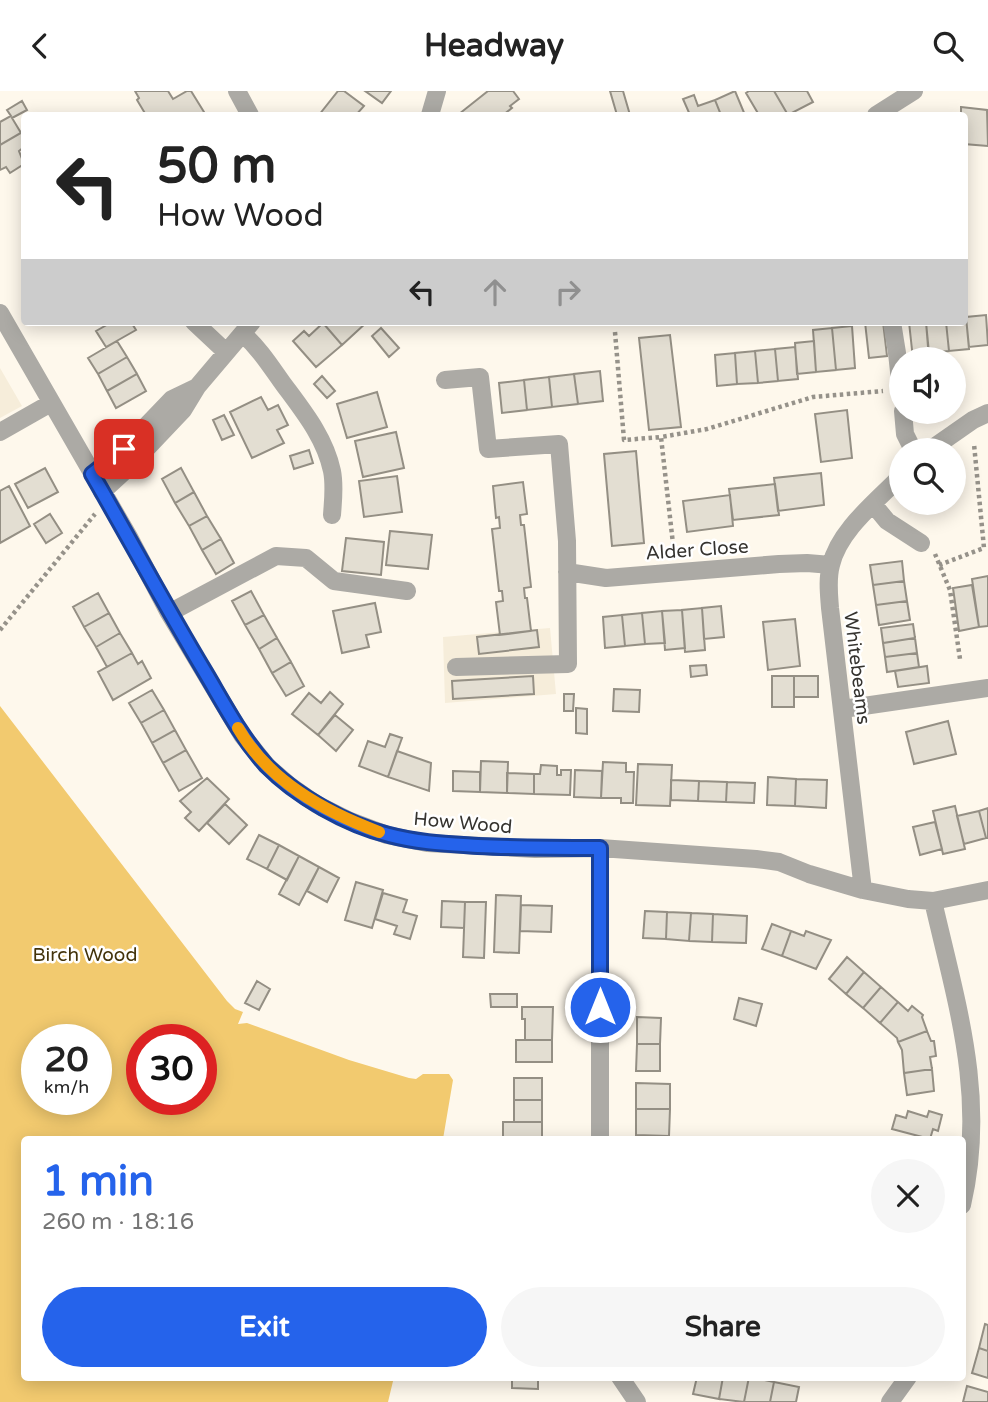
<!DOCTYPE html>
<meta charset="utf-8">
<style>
:root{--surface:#fff;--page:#f6f6f6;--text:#222;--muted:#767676;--accent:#2563eb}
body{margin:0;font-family:"Varela Round",sans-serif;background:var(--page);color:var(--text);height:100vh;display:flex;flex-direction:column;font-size:26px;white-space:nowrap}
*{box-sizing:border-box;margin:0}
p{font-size:23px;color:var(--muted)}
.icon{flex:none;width:38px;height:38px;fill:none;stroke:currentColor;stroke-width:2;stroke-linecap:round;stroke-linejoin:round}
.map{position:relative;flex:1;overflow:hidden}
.side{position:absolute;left:21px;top:1045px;width:945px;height:245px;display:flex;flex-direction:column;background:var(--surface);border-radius:7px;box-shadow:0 4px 18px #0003}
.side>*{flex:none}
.guide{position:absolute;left:21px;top:21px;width:947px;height:214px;border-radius:7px;box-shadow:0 4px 18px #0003;background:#fff;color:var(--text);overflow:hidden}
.fabs{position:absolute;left:889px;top:256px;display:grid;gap:14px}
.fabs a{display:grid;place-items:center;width:77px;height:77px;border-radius:50%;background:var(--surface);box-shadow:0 4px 18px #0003;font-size:35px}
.speed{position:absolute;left:21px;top:933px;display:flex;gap:14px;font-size:35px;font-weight:700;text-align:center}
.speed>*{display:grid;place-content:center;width:91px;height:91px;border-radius:50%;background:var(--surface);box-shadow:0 4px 18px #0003;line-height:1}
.speed small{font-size:18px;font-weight:400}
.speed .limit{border:10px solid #d22;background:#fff;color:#111}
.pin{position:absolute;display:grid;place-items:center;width:60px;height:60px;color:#fff;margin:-30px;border-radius:14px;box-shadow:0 4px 10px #0006}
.me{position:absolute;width:77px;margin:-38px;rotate:0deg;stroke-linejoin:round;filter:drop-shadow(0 0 5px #0008)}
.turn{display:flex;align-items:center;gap:24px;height:147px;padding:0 21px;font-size:32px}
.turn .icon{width:91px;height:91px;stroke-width:2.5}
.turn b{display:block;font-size:49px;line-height:60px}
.lanes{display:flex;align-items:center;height:66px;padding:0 21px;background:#0003;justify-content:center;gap:35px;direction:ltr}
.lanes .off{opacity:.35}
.round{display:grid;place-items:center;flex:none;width:74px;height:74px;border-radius:37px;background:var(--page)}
.headline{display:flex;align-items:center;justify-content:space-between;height:119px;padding:0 21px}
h1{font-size:42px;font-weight:800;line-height:52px;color:var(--accent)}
.action{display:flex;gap:14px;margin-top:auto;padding:14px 21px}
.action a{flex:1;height:80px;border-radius:42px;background:var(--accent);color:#fff;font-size:28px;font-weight:800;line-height:80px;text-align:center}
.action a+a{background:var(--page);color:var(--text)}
header{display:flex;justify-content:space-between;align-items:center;height:91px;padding:0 21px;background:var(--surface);font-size:32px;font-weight:800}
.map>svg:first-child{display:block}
</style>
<header><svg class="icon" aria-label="back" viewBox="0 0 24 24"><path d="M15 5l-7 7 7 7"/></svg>Headway<svg class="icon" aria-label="search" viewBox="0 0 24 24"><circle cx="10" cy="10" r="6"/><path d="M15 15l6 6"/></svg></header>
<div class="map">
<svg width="988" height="1311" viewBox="0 0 988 1311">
<rect width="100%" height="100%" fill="#fef8ec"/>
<path fill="#f6edda" d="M0 277 22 315 0 327Z
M550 537 556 603 445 612 443 546Z"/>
<path fill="#f2ca6f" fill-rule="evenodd" d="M0 615 227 910 235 918 243 921 238 933 247 932 349 969 409 987 416 988 423 983H449L453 989 443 1048H24V1286H394L388 1311H0ZM37 948H96V1008H37ZM142 948H201V1008H142Z"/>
<path fill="#e3ded2" stroke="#948f84" stroke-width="2" d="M135 0H168L173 8 187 0H191L204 21 200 24H146L137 9 139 7Z
M338 0H344L364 15 356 24H319Z
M365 0H391L382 12Z
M488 0H513L519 8 510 15 512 17 503 24H460L459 23Z
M610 0H623L630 24H617Z
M735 0 745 24H721L715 9Z
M749 0H774L788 24H759L746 2Z
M774 0H807L813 11 788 24Z
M694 4 698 15 715 9 721 24H690L683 8Z
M22 10 27 19 12 27 21 42 0 54V31L11 25 7 19Z
M961 16 987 19 988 55 964 53V24H961Z
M24 40V56L19 60 24 73 10 82 6 76 0 79V54Z
M986 224 988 254 969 256 966 226Z
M966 226 969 258 949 260 946 231H964V227Z
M112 231H131L136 239 106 256 96 240Z
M324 231H367L342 254 323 232Z
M865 231H883L887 265 869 267Z
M909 231H926L929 268H913Z
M926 231H946L949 260 929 262Z
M323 232 342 254 316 276 293 250 304 240 309 245Z
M852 235 855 277 836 279 832 237Z
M381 237 399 257 389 266 372 245Z
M832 237 836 279 816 281 813 239Z
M670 244 681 336 649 339 639 247Z
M117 250 127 266 98 283 88 267Z
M814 250 816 281 797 283 795 252Z
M795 256 798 288 778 290 775 258Z
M775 258 778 290 758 292 755 260Z
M755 260 758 292 737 293 735 262Z
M735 262 737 293 717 295 715 264Z
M127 266 137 283 107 300 98 283Z
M600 280 603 310 578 313 574 283Z
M137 283 146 300 116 317 107 300Z
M574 283 578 313 552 316 549 286Z
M322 285 335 300 327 307 314 293Z
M549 286 552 316 527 319 524 289Z
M524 289 527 319 502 322 499 292Z
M377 301 387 336 347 347 337 313Z
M261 306 268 319 278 314 288 334 277 339 284 352 252 367 230 321Z
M847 319 852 367 821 371 815 323Z
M224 324 234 344 222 349 213 329Z
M396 341 404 377 363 386 355 350Z
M309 359 313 372 294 378 290 365Z
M636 360 644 452 612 455 604 363Z
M45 377 58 401 28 417 15 393Z
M181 377 194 401 175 412 162 388Z
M821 382 824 414 778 420 774 387Z
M397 385 402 421 364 426 359 390Z
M523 391 527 423 520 424 521 434H524L531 496 524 497 525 507H527L531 540 500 544 496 511 503 510 502 500H499L492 438 500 437 499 426 496 427 493 395Z
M775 393 779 424 733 429 729 398Z
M9 395 30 435 0 452V400Z
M194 401 207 425 189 435 175 412Z
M730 404 733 435 687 441 683 410Z
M50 423 62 442 46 452 34 433Z
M207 425 221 448 202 459 189 435Z
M390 440 432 444 428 478 386 474Z
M346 447 384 451 381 484 342 480Z
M221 448 234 472 216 483 202 459Z
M902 470 904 490 873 494 870 474Z
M988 485V535L979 536 972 488Z
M904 490 907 510 876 514 873 494Z
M972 494 979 536 959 540 953 497Z
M251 500 264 524 245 534 232 510Z
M98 502 109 522 84 536 73 516Z
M907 510 910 529 879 534 876 514Z
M375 512 381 541 366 544 369 556 342 562 333 520Z
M721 515 724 546 704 548 702 517Z
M702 517 705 559 685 561 682 519Z
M682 519 685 557 665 559 662 520Z
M662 520 665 552 645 553 642 522Z
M109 522 120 542 96 556 84 536Z
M642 522 645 553 625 555 622 524Z
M264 524 277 547 259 558 245 534Z
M622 524 625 555 605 557 603 526Z
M795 528 800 575 768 579 763 531Z
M913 533 915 547 883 552 881 537Z
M537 539 539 556 479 563 477 546Z
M120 542 132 562 107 576 96 556Z
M277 547 291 571 272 582 259 558Z
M915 547 917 562 885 566 883 552Z
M132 562 138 573 142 570 151 587 113 609 98 581Z
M917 562 919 576 887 581 885 566Z
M291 571 304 595 286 605 272 582Z
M706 574 707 584 691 586 690 575Z
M927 575 929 592 898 596 895 580Z
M533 585 534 603 453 608 452 590Z
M772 585H794V616H772Z
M794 585H818V606H794Z
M614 598 640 599 639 621 613 620Z
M152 599 164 619 141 632 129 612Z
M330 601 343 613 318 644 292 623 309 602 321 612Z
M564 603H574L573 620H564Z
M576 617 587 618V643L576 642Z
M164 619 175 639 152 652 141 632Z
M335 624 353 639 336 660 318 644Z
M948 630 956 663 914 673 906 641Z
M175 639 186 659 163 672 152 652Z
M390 643 402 647 388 686 359 675 368 650 385 656Z
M186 659 202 687 179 700 163 672Z
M397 660 431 672 429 700 388 686Z
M481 670 508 671 507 702 480 701Z
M603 671 626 672V681H634L633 712H621V707H601Z
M638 673 672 674 670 715 636 714Z
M541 674 557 675V684H561V679H571L570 704 534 703V683H540Z
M575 679 602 680 601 707 574 706Z
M453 680 480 681V701L453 700Z
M507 682 534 683V703L507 702Z
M768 686 796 688 795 715 767 714Z
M207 687 229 708 199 740 185 727 191 721 180 710Z
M796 688 827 689 826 717 795 715Z
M671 689 699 690 698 710 671 709Z
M699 690 727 691 726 711 698 710Z
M727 691 755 692 754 712 726 711Z
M225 713 247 734 229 753 207 732Z
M955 715 965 758 943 763 933 720Z
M988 717V747H986L979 720Z
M979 720 986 747 964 753 957 725Z
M935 731 942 758 920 764 913 736Z
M259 744 279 754 267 778 247 768Z
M279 754 299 765 287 789 267 778Z
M299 765 319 776 299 814 279 803Z
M319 776 339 787 327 811 307 800Z
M356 791 383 799 372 837 345 829Z
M383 802 407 809 403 821 417 825 410 848 394 843 397 835 375 828Z
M496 804 521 805 519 862 494 861Z
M442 810 465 811 464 837 441 836Z
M465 811H486L484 867 463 866Z
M521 814 552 815 551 841 520 840Z
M645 820 667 821 666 848 643 847Z
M667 821 691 822 689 850 666 848Z
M691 822 713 823 712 851 689 850Z
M713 823 747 825 746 852 712 851Z
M772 833 791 840 782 865 762 858Z
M791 840 804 845 806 840 831 849 816 878 782 865Z
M847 866 864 881 846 903 829 888Z
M864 881 881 896 863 917 846 903Z
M257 890 270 898 259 919 245 912Z
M881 896 898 911 880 932 863 917Z
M490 903H517V916H491Z
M739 907 762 913 756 935 734 928Z
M898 911 908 920 912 915 923 924 922 926 927 940 898 951 897 947 880 932Z
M522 916H553L552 949H525V928H522Z
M637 926 661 927 660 953H637Z
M927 940 931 950H934L936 965 930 966 932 978 904 982 902 959 898 951Z
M516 949H552V971H516Z
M637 953H660V980H636Z
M932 978 934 1000 907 1004 904 982Z
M514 987H542V1009H514Z
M636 992 670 993V1018H636Z
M514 1009H542V1031H514Z
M636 1018H670L669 1045 636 1044Z
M908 1020 927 1026 929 1020 942 1024 938 1040 933 1038 930 1048 892 1038 896 1024 906 1027Z
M503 1031H542V1048H503Z
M985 1233 988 1234V1260L979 1257Z
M979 1257 988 1260V1287L972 1282Z
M512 1286H538V1298L512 1297Z
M697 1286H723L719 1308 693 1303Z
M723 1286H749L744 1311 719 1308Z
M749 1286 774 1291 770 1311H744Z
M774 1291 799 1296 796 1311H770Z
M967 1295 988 1301V1311H963Z"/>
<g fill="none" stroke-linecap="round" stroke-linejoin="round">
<path stroke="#96928a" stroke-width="4.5" stroke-dasharray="3.5 3.5" stroke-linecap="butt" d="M615 241 624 349 661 346
M674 462 661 346 707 338 813 306 883 300
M935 463 950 499 960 568
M939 474 984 457 974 353
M0 539 95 423"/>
<path stroke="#acaaa5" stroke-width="18" d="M237 0 250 24
M430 24 437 0
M876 24 914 0
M0 222 129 446 169 522 242 644 267 675 289 694 316 713 350 730 387 744 427 752 535 758 600 757 756 768 779 771 809 783 863 799 908 808 933 810 988 799
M194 231 226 261
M892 231 897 262 901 299
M243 243C260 258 271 276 284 294 304 321 325 347 332 380 335 395 333 409 332 424
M445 289 480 286 488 358 559 353 567 450 568 573 456 576
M903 320 905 343 913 359
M0 341 51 312
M930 359 973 329 988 322
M92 383 124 358 172 308 197 296
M102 401 127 378 183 319 197 296 252 231
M873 413 887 430 921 452
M567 481 606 487 779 473 807 472 831 474
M169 522 276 465 306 467 334 490 407 500
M843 618 988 597
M863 799 830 517C829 503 827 488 831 474 839 439 877 410 901 385
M933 810C957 914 987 1007 962 1114
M600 1048V757
M620 1286 637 1311
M890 1311 908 1286"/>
</g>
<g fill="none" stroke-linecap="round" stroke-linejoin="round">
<defs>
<path id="route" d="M124 358 92 383C130 449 166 516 205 581 224 613 241 646 266 674 296 705 347 734 389 744 419 752 448 753 478 755 519 757 559 757 600 757V916"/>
</defs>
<use href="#route" stroke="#184099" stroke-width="18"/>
<use href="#route" stroke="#2563eb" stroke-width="12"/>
<path stroke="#f59e0b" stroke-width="12" d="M238 637C269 690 323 720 379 741"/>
</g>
<g text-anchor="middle" stroke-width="5" stroke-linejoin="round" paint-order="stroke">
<g font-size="19" fill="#35332f" stroke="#fff">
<text transform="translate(697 458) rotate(-4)" y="7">Alder Close</text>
<text transform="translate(858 577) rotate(83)" y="7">Whitebeams</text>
<text transform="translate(463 731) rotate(5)" y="7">How Wood</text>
</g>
<g font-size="19" fill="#43330a" stroke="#fff">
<text x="85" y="870">Birch Wood</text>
</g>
</g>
</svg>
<div class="fabs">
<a><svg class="icon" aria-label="sound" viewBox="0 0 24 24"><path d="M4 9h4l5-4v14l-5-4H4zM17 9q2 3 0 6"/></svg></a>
<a><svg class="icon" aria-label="search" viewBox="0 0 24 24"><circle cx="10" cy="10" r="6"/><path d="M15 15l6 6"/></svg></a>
</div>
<div class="speed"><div>20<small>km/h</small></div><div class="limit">30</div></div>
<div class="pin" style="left:124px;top:358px;background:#d93025"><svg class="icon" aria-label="arrive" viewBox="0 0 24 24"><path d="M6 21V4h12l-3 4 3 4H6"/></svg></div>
<svg class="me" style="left:600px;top:916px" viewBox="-20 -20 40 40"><circle r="17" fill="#2563eb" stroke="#fff" stroke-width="3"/><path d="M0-11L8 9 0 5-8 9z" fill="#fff"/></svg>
<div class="guide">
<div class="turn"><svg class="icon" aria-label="left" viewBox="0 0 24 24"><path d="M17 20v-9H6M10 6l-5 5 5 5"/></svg><div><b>50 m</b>How Wood</div></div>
<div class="lanes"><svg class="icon" aria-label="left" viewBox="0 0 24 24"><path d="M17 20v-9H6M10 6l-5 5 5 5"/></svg><svg class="icon off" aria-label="ahead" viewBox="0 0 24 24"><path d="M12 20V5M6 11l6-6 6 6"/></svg><svg class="icon off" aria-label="right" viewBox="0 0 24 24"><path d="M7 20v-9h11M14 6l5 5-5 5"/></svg></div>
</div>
<section class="side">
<div class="headline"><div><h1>1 min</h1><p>260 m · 18:16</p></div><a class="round"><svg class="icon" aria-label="close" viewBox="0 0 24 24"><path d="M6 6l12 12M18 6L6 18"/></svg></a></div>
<div class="action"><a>Exit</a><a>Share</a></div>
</section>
</div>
